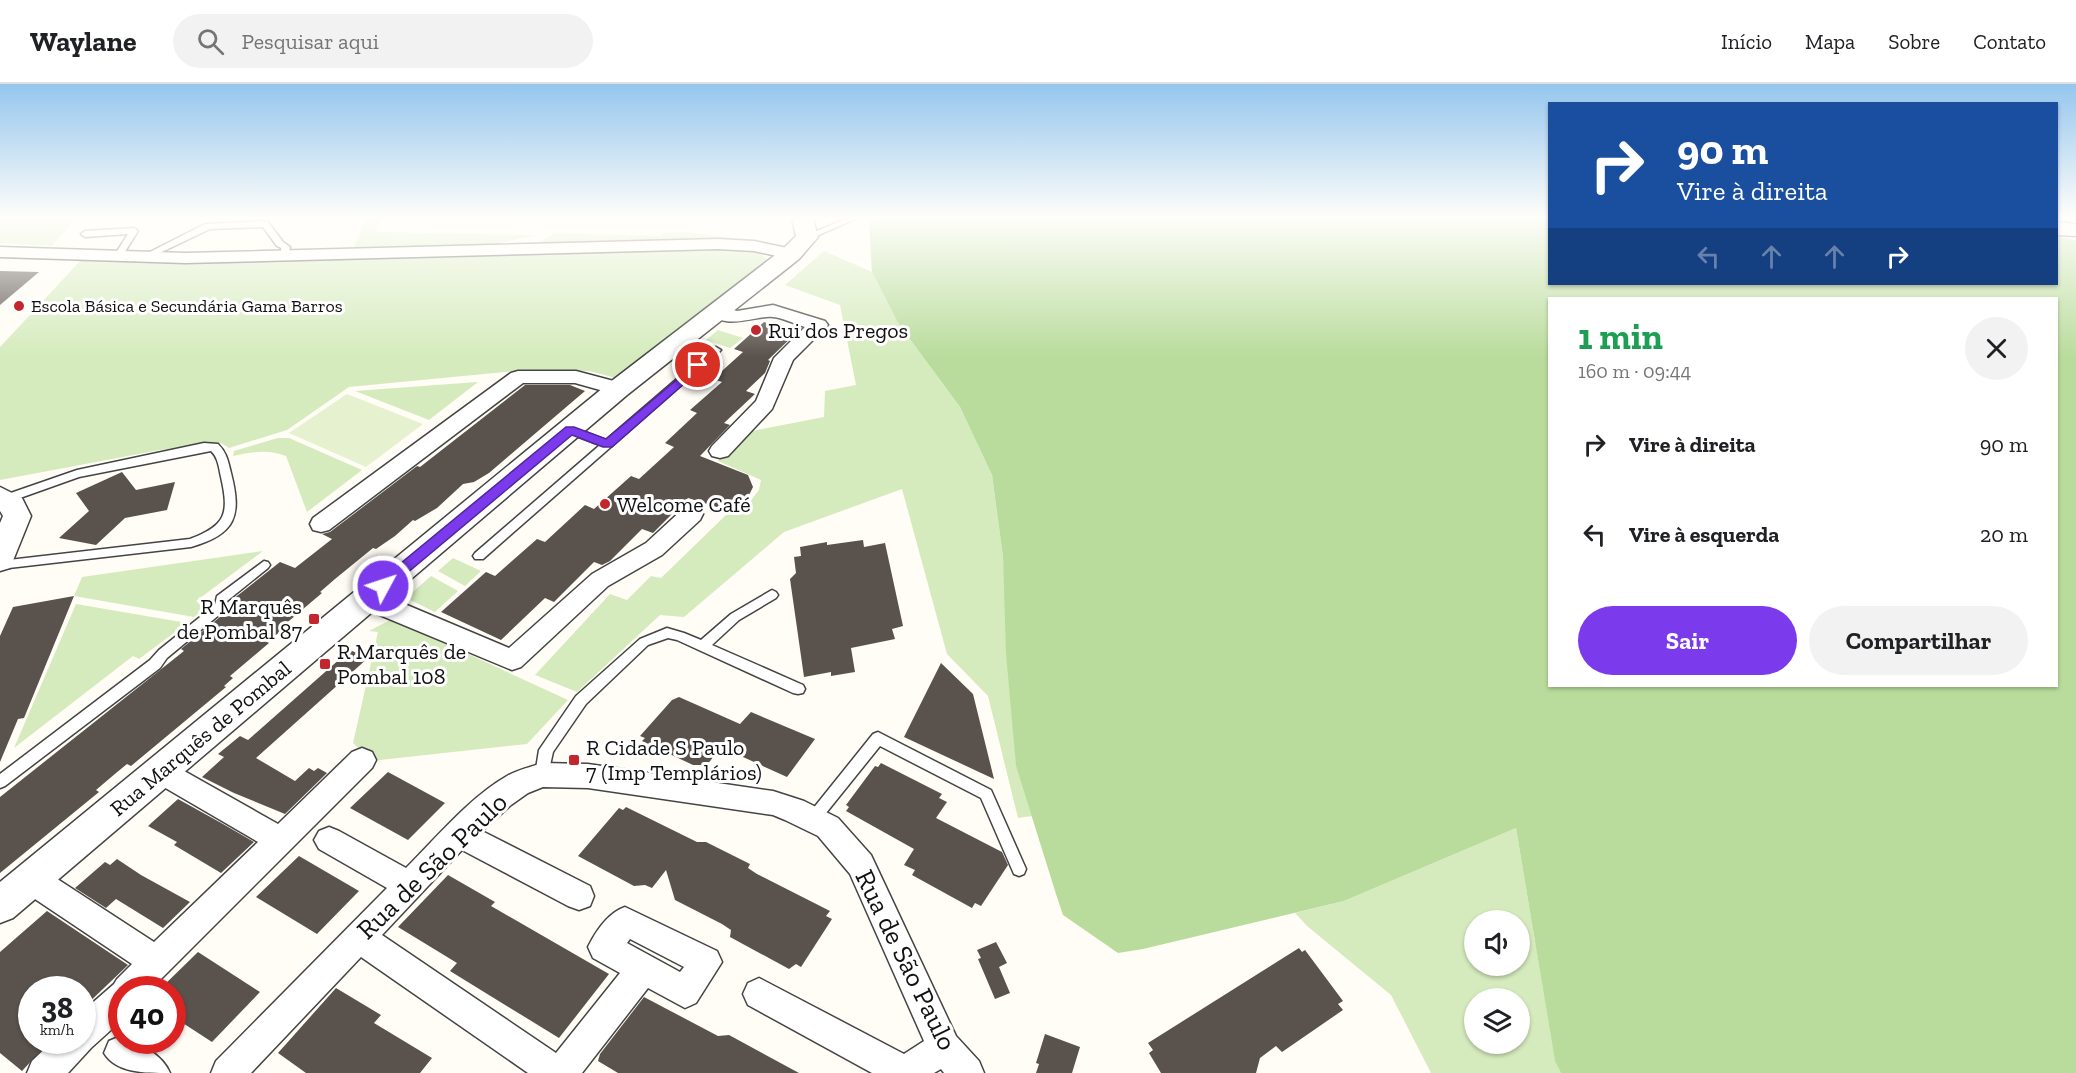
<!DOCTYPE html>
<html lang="pt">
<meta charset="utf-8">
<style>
:root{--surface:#fff;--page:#f2f2f2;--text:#202124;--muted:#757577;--line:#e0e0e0;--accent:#7c3aed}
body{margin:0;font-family:"Zilla Slab",serif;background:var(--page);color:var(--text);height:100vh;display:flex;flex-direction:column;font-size:22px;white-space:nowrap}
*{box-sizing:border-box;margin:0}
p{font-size:20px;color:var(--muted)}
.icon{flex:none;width:33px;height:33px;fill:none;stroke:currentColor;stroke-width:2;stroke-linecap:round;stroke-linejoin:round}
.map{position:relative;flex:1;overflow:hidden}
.details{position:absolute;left:1548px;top:213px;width:510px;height:390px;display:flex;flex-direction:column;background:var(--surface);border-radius:0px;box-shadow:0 2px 4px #0004}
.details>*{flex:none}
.guide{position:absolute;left:1548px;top:18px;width:510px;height:183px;border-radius:0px;box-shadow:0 2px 4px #0004;background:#1a4fa0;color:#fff;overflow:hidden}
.buttons{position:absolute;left:1464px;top:826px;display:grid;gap:12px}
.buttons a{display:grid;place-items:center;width:66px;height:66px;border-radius:50%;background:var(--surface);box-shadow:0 2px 4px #0004;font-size:30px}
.speed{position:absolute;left:18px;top:892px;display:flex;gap:12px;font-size:30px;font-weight:700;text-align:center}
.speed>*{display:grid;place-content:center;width:78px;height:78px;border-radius:50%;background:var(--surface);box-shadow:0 2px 4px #0004;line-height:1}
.speed small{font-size:15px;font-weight:400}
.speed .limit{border:9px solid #d22;background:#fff;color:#111}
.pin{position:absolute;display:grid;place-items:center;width:51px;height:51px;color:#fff;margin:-26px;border:3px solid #fff;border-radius:50%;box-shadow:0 2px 6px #0007}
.me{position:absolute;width:66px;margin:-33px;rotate:50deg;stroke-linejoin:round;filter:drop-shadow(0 0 4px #0008)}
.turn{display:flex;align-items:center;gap:21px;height:126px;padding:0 30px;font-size:27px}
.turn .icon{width:78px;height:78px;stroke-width:2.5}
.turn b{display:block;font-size:42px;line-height:51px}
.lanes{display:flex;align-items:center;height:57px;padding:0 30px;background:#0003;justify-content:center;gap:30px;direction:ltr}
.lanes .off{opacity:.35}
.round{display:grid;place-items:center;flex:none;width:63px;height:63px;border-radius:32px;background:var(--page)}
.summary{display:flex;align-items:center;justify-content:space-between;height:102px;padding:0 30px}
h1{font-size:36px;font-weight:700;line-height:45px;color:#1e9e55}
.cta{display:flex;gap:12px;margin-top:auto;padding:12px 30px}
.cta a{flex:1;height:69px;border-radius:36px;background:var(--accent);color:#fff;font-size:24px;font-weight:700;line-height:69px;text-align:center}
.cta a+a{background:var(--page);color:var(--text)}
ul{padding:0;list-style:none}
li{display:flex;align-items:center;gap:18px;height:90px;padding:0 30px}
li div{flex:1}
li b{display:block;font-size:22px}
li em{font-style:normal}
header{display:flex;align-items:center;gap:36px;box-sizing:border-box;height:84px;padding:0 30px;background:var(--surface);border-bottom:2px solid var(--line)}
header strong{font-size:28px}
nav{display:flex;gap:33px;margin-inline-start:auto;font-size:21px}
.search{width:420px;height:54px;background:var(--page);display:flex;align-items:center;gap:15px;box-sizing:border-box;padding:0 21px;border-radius:33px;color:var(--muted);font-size:22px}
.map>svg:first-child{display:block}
</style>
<header>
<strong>Waylane</strong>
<div class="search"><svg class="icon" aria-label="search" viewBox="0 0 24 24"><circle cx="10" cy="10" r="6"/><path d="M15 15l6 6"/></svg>Pesquisar aqui</div>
<nav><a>Início</a><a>Mapa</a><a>Sobre</a><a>Contato</a></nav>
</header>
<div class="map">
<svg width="2076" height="989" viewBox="0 0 2076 989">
<rect width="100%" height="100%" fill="#fffdf5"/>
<path fill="#d5ebbd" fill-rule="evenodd" d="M4 135H75L52 162 0 159V139Z
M366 135H381L375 148 536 151 496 160 355 164 354 162Z
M685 148 734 154 538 159 555 149 661 152 663 149Z
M726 162 753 165 770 177 616 294 589 287 527 286 349 303 287 346 229 364 221 359 160 366 0 396V263L83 174Z
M824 167 872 188 898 239 960 323 992 391 1003 473 1016 681 1032 732 1018 734 988 612 947 570 902 405 784 448 684 533 660 531 577 608 535 591 610 510 627 516 651 492 661 494 726 431 752 415 759 406 761 396 718 377 747 348 824 333 825 307 856 301 840 221 785 201Z
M718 246 743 254 730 264 706 256Z
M478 298 429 336 355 307Z
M278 354H289L362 386 307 428 286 372C267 365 252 368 233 372L234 367Z
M263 467 196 517 205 524 194 533 74 512 82 493Z
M453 474 481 487 465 502 438 487Z
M431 492 458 507 435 528 406 514Z
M76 520 187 539 139 575 133 572 14 664Z
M392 535 568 616 527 660 371 677 353 659 378 548 369 547Z
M1516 744 1555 976 1561 989H1431L1391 911 1307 842 1295 829 1344 817ZM1474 837H1520V882H1474ZM1474 915H1520V960H1474Z"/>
<path fill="#b9dc9c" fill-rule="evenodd" d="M875 135H1549L1550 200H2056L2057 153 2076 156V989H1561L1555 977 1516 744 1344 817 1143 865 1118 869 1063 831 1056 810 1016 682 1006 569 1003 473 992 391 960 323 898 239 872 188 869 139ZM1550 214H2056V602H1550Z"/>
<path fill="#e6f2cf" d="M347 310 423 340 366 383 289 349Z"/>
<path fill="#5a524d" d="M0 187 39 188 0 221Z
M764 238 796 249 768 276 770 277 765 289 746 307 755 310 724 339 730 341 700 372 748 391 753 403 748 413 735 421 720 424 688 414 653 449 642 445 610 477 602 481 594 478 554 518 545 514 501 556 441 528 486 488 495 492 537 455 545 458 585 421 594 425 631 392 639 395 674 363 665 359 697 329 690 326 722 298 713 295 743 268 734 265Z
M525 301H570L585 307 489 389 474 398 463 400 437 424 415 437 413 436 395 452 376 465 373 464 335 495 320 508 322 509 283 542 286 543 267 558 269 559 230 592 233 594 224 602 226 603 131 682 127 680 116 689 96 706 99 708 0 789V713L184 567 181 565 237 519 232 516 280 478 295 484 332 455 322 450 330 448 417 382 420 383Z
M122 388 136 406 175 398 167 426 125 434 96 461 59 454 89 427 76 409Z
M863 456 864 463 885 459 903 542 892 545 895 555 851 564 855 588 831 592V588L804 593 790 495 796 489 794 473 801 472 800 463 827 458V461Z
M74 512 24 634 18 635 0 678V552L13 523Z
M350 566 368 574 256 674 295 697 309 684 314 687 318 684 327 689 285 730 234 709 202 693 224 673 218 670 240 652 248 656Z
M941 579 973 610 994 695 904 653Z
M679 613 740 640 751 628 815 655 787 693 721 663 707 681H693L642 657 645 654 640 652 672 616Z
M881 679 942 710 939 714 947 718 936 734 1002 768 1008 781 981 822 975 819 972 824 912 791 915 786 904 781 914 765 846 727 849 723 846 721 875 682 878 683Z
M388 688 445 719 408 756 350 724Z
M178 715 223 740 254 758 221 789 174 761 177 758 148 742Z
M626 723 697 758H706L750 780 748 784 757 790 830 827 826 832 832 835 801 883 796 880 789 885 730 853 731 846 722 840 675 816 666 786 652 804 645 801 634 802 578 772 619 724 623 726Z
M299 772 359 807 317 850 256 813Z
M117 775 141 791 190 818 163 844 116 815 106 824 75 804 105 778 110 781Z
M448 791 495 818 491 822 609 890 559 954 450 887 457 879 398 843Z
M47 827 128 881 82 925V906H32V957H50L22 987 0 969V868Z
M996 858 1007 879 999 883 1010 909 995 915 978 875 981 874 977 866Z
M1299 864 1302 868 1305 866 1343 917 1338 920 1343 926 1282 968 1276 962 1260 974 1256 989H1161L1149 969 1153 966 1148 959Z
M198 868 260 908 212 958 172 932V906H159Z
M336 904 381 931 374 939 432 974 420 989H306L278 969Z
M644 913 718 952 729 951 799 989H618L598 977 600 970Z
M1045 950 1080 963 1072 989H1036L1039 980 1036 979Z"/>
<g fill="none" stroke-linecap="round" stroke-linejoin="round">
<defs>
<path id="service" d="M845 135H855L810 155 803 153Z
M265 137 268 138 283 158 290 163 288 174H282L281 164 277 162 263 143 210 145 147 175 144 176 140 173 205 140Z
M134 144 138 147 121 174 118 175 114 172 128 150 85 153 81 150 85 147Z
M716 263 721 266 719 268 483 475H475L473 472 475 469 600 361 566 348 565 346 566 344H574L606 356 713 264Z
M204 359 218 360C227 369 228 377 231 389 242 432 236 450 191 463L0 485V477L190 455C227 441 229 429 221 393 219 384 218 373 211 367L79 393 6 419 0 415 2 412 77 386Z
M264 477 268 478 270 481 268 484 227 517 225 526 167 574 160 584 5 702 0 704V690L150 576 159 566 215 521 217 512Z
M772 506 776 508 778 511 776 514 739 536 712 561 803 601 805 605 803 609 798 610 793 609 677 556 668 554 648 561 586 620 553 668 547 695 542 697 537 695 535 691 539 666 576 612 640 555 667 544 684 549 701 556 731 530Z
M878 648 991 706 1026 785 1024 790 1019 792 1014 790 981 714 880 662 818 739 813 741 808 739 806 735 808 731 873 650Z"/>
<path id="minor" d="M718 155 754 157 797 166 800 170 797 174 791 175 754 167 718 165 185 179 0 173V163L185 169Z
M719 221 737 227 773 221 825 237 828 241 793 276 772 325 728 372 720 374 712 372 709 367 712 362 756 317 774 274 805 243C795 240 783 234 773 233 754 231 724 248 710 227L712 223Z
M518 287H576L625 300 628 305 625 310 618 311 575 299H523L329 446 321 448 313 446 310 440 313 434 511 289Z
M692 422 700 424 703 430 700 436 662 471 608 502 521 583 512 586 358 522 355 515 358 508 367 506 376 508 509 564 592 490 646 459 684 424Z
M362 664 372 668 376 676 372 684 150 906H122V936L91 964 68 989H27L32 977 53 957H82V928L114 900 117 895 132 880 20 805 16 795 20 785 31 781 42 785 154 858 258 758 150 695 146 687 150 679 160 675 170 679 278 740 352 668Z
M542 679 588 680 773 707 804 717 838 734 871 771 956 952 979 977 984 989H944L941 985 934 989H872L748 921 743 910 748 899 759 894 904 970 924 957 850 790 818 752 785 736 773 731 588 704 543 703 528 709 511 721 482 747 590 802 594 812 590 822 579 826 568 822 462 766 382 851 556 969 620 889 593 874 588 863C596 847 608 829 625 823L717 867 722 878 696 919 685 924 648 904 582 989H528L361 873 251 989H211L216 977 387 804 319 765 314 756 319 747 329 743 339 747 406 784C436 754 470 713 507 692 517 686 531 683 542 679ZM630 855 684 883 680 888 627 859Z
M121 952 122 957C140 957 163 972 170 989 144 989 116 989 104 969L109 957Z"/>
<path id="tertiary" d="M792 135H813L818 153 799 175 627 311 13 834 0 839V798L609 299 783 165 796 152Z
M2056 138 2076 140V152L2056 151Z
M0 403 22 414 31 432 10 484 0 487V439L3 432 0 427Z"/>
</defs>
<use href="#service" stroke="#444" stroke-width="3"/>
<use href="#minor" stroke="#444" stroke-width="3"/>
<use href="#tertiary" stroke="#444" stroke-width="3"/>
<use href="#service" fill="#fff" fill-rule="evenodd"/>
<use href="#minor" fill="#fff" fill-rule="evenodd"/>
<use href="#tertiary" fill="#fff" fill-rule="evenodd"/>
</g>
<linearGradient id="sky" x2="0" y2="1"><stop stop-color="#95c6ee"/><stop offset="0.49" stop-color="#fffefa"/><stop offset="1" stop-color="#fffefa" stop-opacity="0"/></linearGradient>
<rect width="2076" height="273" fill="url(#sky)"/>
<path fill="#7c3aed" stroke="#51269a" stroke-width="1.5" d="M698 278 702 279V284L612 363H603L572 351 388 505H378L376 502 378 498 566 343H574L606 355Z"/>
<g fill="#c4262e" stroke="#fff" stroke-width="2">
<circle cx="19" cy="222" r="6"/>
<circle cx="756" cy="246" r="6"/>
<circle cx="605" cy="420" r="6"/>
<rect x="308" y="529" width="12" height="12" rx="3"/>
<rect x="319" y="574" width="12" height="12" rx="3"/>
<rect x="568" y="670" width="12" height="12" rx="3"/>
</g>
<g text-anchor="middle" stroke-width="6" stroke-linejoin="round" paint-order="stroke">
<g font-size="18" fill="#111" stroke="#fff" text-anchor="start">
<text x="31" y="228">Escola Básica e Secundária Gama Barros</text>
</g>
<g font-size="22" fill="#111" stroke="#fff" text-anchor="start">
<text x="768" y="254">Rui dos Pregos</text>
<text x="617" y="428">Welcome Café</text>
<text x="302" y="530" text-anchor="end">R Marquês<tspan x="302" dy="25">de Pombal 87</tspan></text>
<text x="337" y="575">R Marquês de<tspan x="337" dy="25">Pombal 108</tspan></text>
<text x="586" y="671">R Cidade S Paulo<tspan x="586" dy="25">7 (Imp Templários)</tspan></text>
</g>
<g font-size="22" fill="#111" stroke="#fff">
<text transform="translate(200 654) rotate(-40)" y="8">Rua Marquês de Pombal</text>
</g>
<g font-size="27" fill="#111" stroke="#fff">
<text transform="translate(432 782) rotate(-44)" y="9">Rua de São Paulo</text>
<text transform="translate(906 876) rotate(64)" y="9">Rua de São Paulo</text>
</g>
</g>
</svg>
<div class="buttons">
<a><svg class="icon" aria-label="sound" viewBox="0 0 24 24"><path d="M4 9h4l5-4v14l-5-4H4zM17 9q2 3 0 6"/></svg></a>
<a><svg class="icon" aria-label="layers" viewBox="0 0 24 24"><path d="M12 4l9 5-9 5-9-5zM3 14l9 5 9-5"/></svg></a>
</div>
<div class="speed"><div>38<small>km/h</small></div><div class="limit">40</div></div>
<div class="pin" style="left:698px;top:281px;background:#d93025"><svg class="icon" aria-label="arrive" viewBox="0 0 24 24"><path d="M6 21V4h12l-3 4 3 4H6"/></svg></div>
<svg class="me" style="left:383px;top:502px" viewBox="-20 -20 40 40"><circle r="17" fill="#7c3aed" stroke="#fff" stroke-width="3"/><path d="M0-11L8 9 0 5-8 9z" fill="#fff"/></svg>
<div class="guide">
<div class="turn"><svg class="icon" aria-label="right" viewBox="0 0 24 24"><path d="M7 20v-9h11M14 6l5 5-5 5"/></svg><div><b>90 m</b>Vire à direita</div></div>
<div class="lanes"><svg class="icon off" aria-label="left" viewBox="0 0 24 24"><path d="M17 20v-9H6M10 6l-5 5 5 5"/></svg><svg class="icon off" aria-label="ahead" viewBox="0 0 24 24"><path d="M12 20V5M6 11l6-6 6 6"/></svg><svg class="icon off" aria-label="ahead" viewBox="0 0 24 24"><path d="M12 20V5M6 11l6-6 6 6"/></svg><svg class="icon" aria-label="right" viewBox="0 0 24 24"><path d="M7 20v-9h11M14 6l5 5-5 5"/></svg></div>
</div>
<section class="details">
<div class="summary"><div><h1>1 min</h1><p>160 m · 09:44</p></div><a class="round"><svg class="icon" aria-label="close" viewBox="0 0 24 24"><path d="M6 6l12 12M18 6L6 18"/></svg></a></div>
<ul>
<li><svg class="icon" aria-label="right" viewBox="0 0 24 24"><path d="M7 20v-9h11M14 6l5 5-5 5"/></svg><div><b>Vire à direita</b></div><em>90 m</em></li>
<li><svg class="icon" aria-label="left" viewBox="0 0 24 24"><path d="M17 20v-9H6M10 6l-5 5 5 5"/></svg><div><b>Vire à esquerda</b></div><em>20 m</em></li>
</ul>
<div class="cta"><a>Sair</a><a>Compartilhar</a></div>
</section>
</div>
